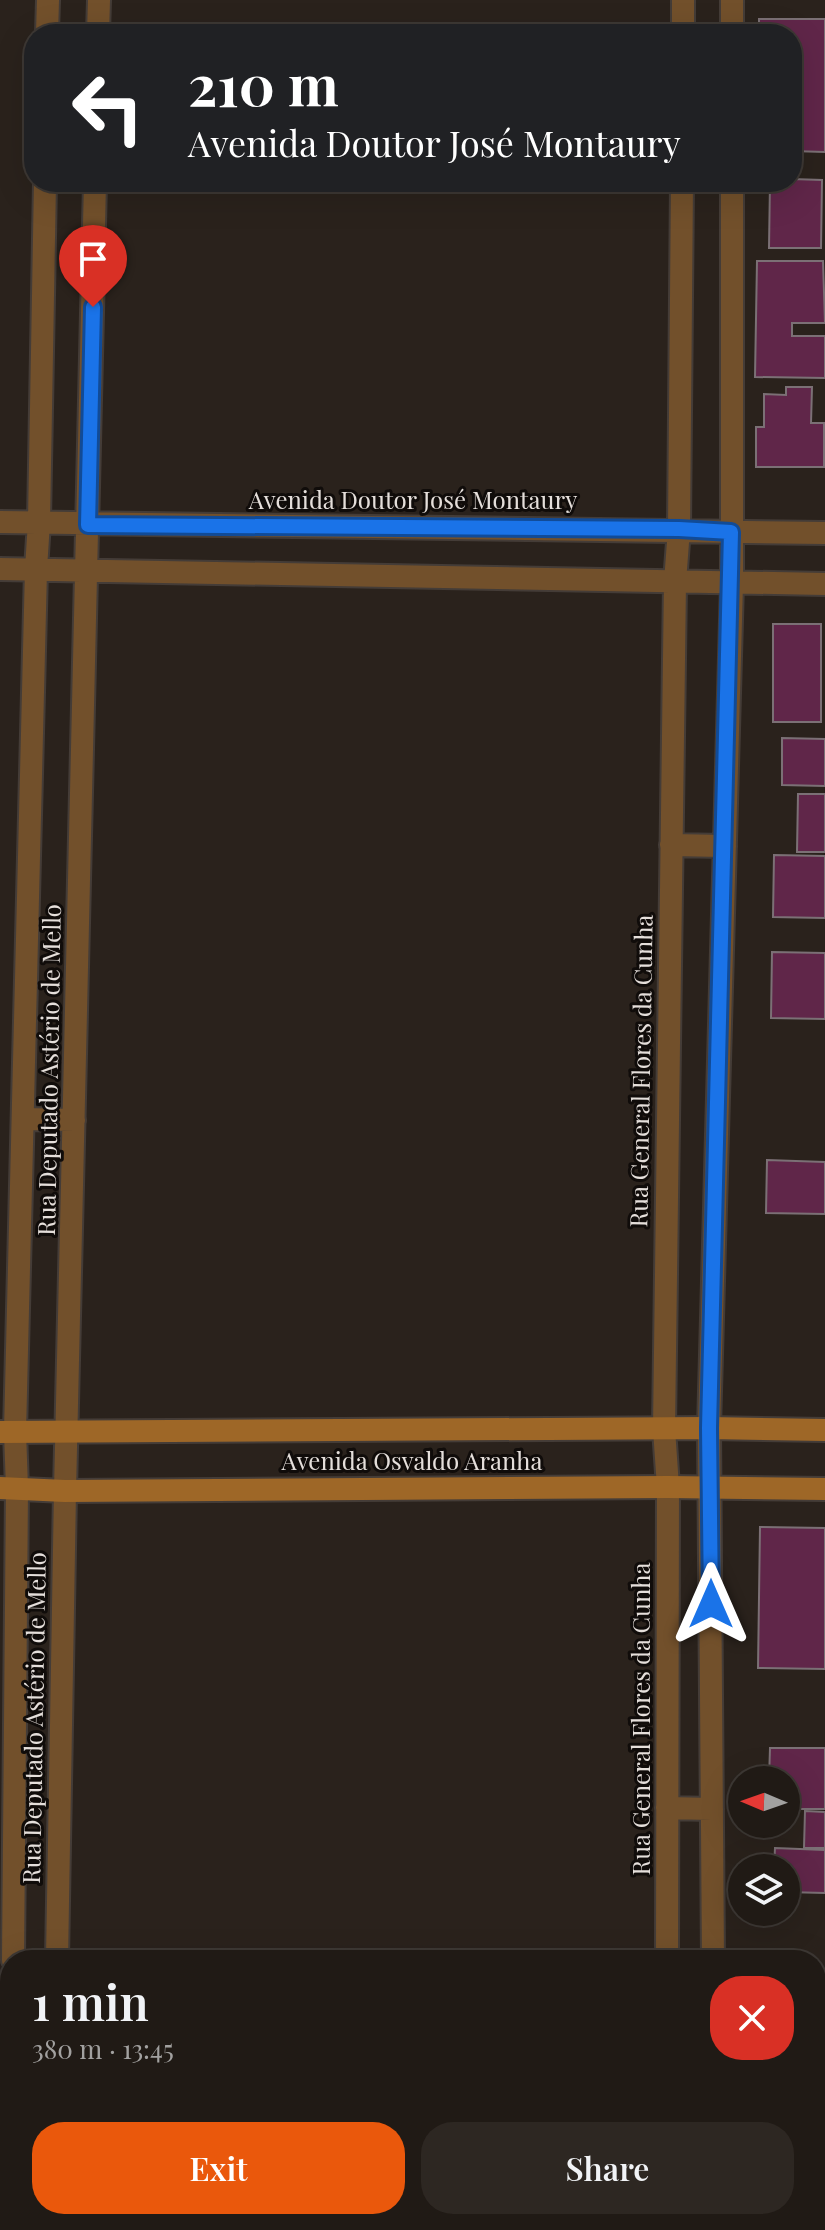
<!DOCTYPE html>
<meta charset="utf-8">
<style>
:root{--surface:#201a15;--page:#2d2722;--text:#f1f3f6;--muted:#a2a1a0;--line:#3d3834;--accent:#ea580c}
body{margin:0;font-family:"Playfair Display",serif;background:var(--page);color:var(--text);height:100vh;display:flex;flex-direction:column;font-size:30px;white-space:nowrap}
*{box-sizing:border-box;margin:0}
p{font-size:26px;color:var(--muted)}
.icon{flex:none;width:44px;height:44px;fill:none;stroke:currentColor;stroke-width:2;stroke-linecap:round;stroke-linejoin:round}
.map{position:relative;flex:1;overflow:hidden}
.details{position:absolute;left:0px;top:1950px;width:826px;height:280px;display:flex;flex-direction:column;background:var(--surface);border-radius:32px 32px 0 0;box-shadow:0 8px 32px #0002,0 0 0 2px var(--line)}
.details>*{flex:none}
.top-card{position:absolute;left:24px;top:24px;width:778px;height:168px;border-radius:32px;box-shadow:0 8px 32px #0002,0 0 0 2px var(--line);background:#202124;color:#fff;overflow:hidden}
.needle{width:52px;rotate:272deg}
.fabs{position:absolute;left:728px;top:1766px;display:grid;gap:16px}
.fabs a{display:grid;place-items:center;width:72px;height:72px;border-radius:50%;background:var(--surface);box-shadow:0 8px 32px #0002,0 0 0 2px var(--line);font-size:40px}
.pin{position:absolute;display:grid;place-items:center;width:68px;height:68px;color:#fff;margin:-82px -34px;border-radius:50% 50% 50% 0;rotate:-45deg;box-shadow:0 0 8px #0007}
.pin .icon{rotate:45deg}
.me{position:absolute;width:88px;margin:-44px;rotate:0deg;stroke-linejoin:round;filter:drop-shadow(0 0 6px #0008)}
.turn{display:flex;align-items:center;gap:28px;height:168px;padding:0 32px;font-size:36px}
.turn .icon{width:104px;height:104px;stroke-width:2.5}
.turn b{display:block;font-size:56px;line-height:68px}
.round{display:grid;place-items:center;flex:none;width:84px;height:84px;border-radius:32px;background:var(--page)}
.headline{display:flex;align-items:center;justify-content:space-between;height:136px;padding:0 32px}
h1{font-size:48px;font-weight:600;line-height:60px}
.primary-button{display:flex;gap:16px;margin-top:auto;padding:16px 32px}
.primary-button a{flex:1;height:92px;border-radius:32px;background:var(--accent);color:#fff;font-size:32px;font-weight:600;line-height:92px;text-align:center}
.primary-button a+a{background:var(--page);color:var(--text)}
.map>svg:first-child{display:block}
</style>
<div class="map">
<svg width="825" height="2230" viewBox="0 0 825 2230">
<rect width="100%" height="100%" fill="#2a221c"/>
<path fill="#602649" stroke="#7b7075" stroke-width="2" d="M759 19H825V152L792 151V34H759Z
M792 179 822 180 821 248H769L770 182H792Z
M757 261H823L825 323H792V336H825V378L755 377Z
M786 387H812L811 423H824V467H756V427H764V394L786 395Z
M773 624H821V722H773Z
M782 738 825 739V786L782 785Z
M798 794H825V852H797Z
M774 855 825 856V918L773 917Z
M772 952 825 953V1019L771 1018Z
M767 1160 825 1162V1214L766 1213Z
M760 1527 825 1528V1669L758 1668Z
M770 1748H825V1809H786V1780H769Z
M805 1811 825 1812V1848H804Z
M775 1848 825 1850V1893L786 1892V1868H774Z
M816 1981H825V2031H816Z
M816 2114H825V2177H816Z
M816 2187H825V2230H767L768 2220H816Z"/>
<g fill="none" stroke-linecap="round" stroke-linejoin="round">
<defs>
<path id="minor" d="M13 1960 17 1488
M57 1960 65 1491
M11 2230V2220
M53 2230V2220"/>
<path id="tertiary" d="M47 34 48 0
M98 34 99 0
M683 34V0
M732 34V0
M0 522 825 533
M0 569 825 584
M671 845 725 846
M23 1119 74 1120
M17 1488 15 1432 36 569 39 522 45 182
M65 1491 95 182
M667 1808 712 1809
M667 1960 668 1487 664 1429 675 582 679 529 682 182
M713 1960 709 1428 732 583V182
M714 2220V2230
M665 2230V2220"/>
<path id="secondary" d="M0 1432 709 1428 825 1430
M0 1488 65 1491 668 1487 825 1489"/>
</defs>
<use href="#minor" stroke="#443c37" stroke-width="26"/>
<use href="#tertiary" stroke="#443c37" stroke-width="26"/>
<use href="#secondary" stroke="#443c37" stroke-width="26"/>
<use href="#minor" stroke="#72502b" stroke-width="22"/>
<use href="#tertiary" stroke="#72502b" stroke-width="22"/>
<use href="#secondary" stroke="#9e6727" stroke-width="22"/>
</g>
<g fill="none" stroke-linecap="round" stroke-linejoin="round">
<defs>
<path id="route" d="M93 307 88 525 679 529 731 532 709 1428 711 1604"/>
</defs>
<use href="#route" stroke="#114b97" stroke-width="20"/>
<use href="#route" stroke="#1a73e8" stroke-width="14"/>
</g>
<g text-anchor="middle" stroke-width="6" stroke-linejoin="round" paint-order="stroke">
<g font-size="24" fill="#e5dfdb" stroke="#100c0a">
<text x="413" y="509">Avenida Doutor José Montaury</text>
<text transform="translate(50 1070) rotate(-89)" y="8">Rua Deputado Astério de Mello</text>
<text transform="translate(642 1071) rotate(-89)" y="8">Rua General Flores da Cunha</text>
<text x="412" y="1470">Avenida Osvaldo Aranha</text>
<text transform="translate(35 1718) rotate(-89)" y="8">Rua Deputado Astério de Mello</text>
<text transform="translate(642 1719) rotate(-90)" y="8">Rua General Flores da Cunha</text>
</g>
</g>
</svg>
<div class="fabs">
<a><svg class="needle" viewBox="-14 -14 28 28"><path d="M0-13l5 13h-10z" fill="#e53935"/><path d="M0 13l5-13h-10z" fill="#a2a1a0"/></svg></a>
<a><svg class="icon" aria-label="layers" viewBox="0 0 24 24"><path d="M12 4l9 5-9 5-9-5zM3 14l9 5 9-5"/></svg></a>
</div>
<div class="pin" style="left:93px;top:307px;background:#d93025"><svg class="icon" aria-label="arrive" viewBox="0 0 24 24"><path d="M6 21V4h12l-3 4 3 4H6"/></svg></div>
<svg class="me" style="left:711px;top:1604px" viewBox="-20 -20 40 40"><path d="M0-17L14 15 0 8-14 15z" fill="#1a73e8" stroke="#fff" stroke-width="4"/></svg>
<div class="top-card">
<div class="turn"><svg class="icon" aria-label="left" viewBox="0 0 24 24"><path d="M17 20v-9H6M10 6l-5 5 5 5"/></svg><div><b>210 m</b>Avenida Doutor José Montaury</div></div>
</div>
<section class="details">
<div class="headline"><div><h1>1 min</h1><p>380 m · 13:45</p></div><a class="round" style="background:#d93025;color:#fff"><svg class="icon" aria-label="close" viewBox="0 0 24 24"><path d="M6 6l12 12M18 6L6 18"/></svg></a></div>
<div class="primary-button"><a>Exit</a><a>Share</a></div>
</section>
</div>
